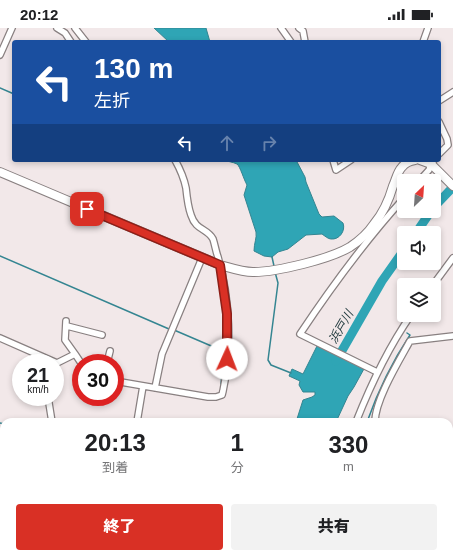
<!DOCTYPE html>
<html lang="ja">
<meta charset="utf-8">
<style>
:root{--surface:#fff;--page:#f2f2f2;--text:#202124;--muted:#757577;--accent:#d93025}
body{margin:0;font-family:Arial,"Noto Sans JP",sans-serif;background:var(--page);color:var(--text);height:100vh;display:flex;flex-direction:column;font-size:15px;white-space:nowrap}
*{box-sizing:border-box;margin:0}
p{font-size:13px;color:var(--muted)}
.icon{flex:none;width:22px;height:22px;fill:none;stroke:currentColor;stroke-width:2;stroke-linecap:round;stroke-linejoin:round}
.map{position:relative;flex:1;overflow:hidden}
.sheet{position:absolute;left:0px;top:390px;width:453px;height:140px;display:flex;flex-direction:column;background:var(--surface);border-radius:12px 12px 0 0;box-shadow:0 2px 6px #0003}
.sheet>*{flex:none}
.guide{position:absolute;left:12px;top:12px;width:429px;height:122px;border-radius:4px;box-shadow:0 2px 6px #0003;background:#1a4fa0;color:#fff;overflow:hidden}
.needle{width:26px;rotate:25deg}
.buttons{position:absolute;left:397px;top:146px;display:grid;gap:8px}
.buttons a{display:grid;place-items:center;width:44px;height:44px;border-radius:4px;background:var(--surface);box-shadow:0 2px 6px #0003;font-size:20px}
.speed{position:absolute;left:12px;top:326px;display:flex;gap:8px;font-size:20px;font-weight:700;text-align:center}
.speed>*{display:grid;place-content:center;width:52px;height:52px;border-radius:50%;background:var(--surface);box-shadow:0 2px 6px #0003;line-height:1}
.speed small{font-size:10px;font-weight:400}
.speed .limit{border:6px solid #d22;background:#fff;color:#111}
.pin{position:absolute;display:grid;place-items:center;width:34px;height:34px;color:#fff;margin:-17px;border-radius:8px;box-shadow:0 2px 6px #0006}
.me{position:absolute;width:44px;margin:-22px;rotate:2deg;stroke-linejoin:round;filter:drop-shadow(0 0 3px #0008)}
.turn{display:flex;align-items:center;gap:14px;height:84px;padding:0 16px;font-size:18px}
.turn .icon{width:52px;height:52px;stroke-width:2.5}
.turn b{display:block;font-size:28px;line-height:34px}
.lanes{display:flex;align-items:center;height:38px;padding:0 16px;background:#0003;justify-content:center;gap:20px;direction:ltr}
.lanes .off{opacity:.35}
.eta{display:flex;justify-content:space-evenly;align-items:center;height:68px;text-align:center}
.eta b{font-size:24px;font-weight:800;line-height:28px}
.action{display:flex;gap:8px;margin-top:auto;padding:8px 16px}
.action a{flex:1;height:46px;border-radius:4px;background:var(--accent);color:#fff;font-size:16px;font-weight:800;line-height:46px;text-align:center}
.action a+a{background:var(--page);color:var(--text)}
.status{display:flex;justify-content:space-between;align-items:center;height:28px;padding:0 20px;background:var(--surface);direction:ltr}
.status svg{height:11px;fill:currentColor}
.map>svg:first-child{display:block}
</style>
<div class="status"><b>20:12</b><svg viewBox="0 0 49 12"><path d="M0 12V9h3v3zM5 12V6h3v6zM10 12V3h3v9zM15 12V0h3v12zM26 1h20v11H26zM47 4h2v5h-2z"/></svg></div>
<div class="map">
<svg width="453" height="530" viewBox="0 0 453 530">
<rect width="100%" height="100%" fill="#f2e8e9"/>
<path fill="#2fa5b5" stroke="#348591" d="M154 0H206L210 14H169Z
M222 132H296L305 149 306 154 319 186 322 189 334 188 343 195C346 203 339 212 331 211 328 211 325 208 322 206L306 207 288 221 278 224 272 229 264 228 254 223C254 215 257 210 256 204L244 167 247 157C244 152 240 138 237 136 233 134 226 133 222 132Z
M318 316 365 339 354 359 348 368 336 394H296L303 372 312 369 315 367V364H303L299 357 300 353 289 348 292 341 303 346Z
M267 526H304L303 530H266Z"/>
<g fill="none" stroke-linecap="round" stroke-linejoin="round">
<path stroke="#348591" stroke-width="1.5" d="M0 60 14 66
M0 228 169 301
M272 229 274 238
M275 244 278 255 268 332 271 337 291 345
M174 302 223 323
M221 356 224 325 226 321 223 280
M367 394C378 363 392 334 410 307L407 305
M0 395 4 396
M148 526 158 530
M172 530 173 526
M191 530 192 526
M333 530 334 526"/>
<path stroke="#2fa5b5" stroke-width="9" d="M434 179 453 159
M416 205 431 183
M336 333 382 253 404 222"/>
<defs>
<path id="street" d="M57 0 65 5 71 14
M75 0 86 14
M281 0 291 14
M299 0 303 3 305 14
M423 14 428 0
M0 27 12 0
M439 73 453 64
M439 94 447 111 448 117 439 126
M333 132 336 142 351 132
M419 153 429 142 431 136 434 132
M433 257 453 230
M66 293 65 312 75 326
M67 298 102 307
M0 310 57 335
M107 335 110 323
M55 339 57 335 75 326 81 335
M377 344 300 306C332 258 366 212 404 170
M115 353 208 369H216L222 367 223 363C232 322 230 270 218 229 216 224 215 217 213 211 207 200 196 203 191 187 188 179 187 170 186 160 184 150 180 141 175 132
M155 360 162 326 202 230
M48 369 52 394
M137 394 143 358
M356 394C371 356 388 320 411 287
M375 394C375 372 399 333 410 313L453 308
M449 464 453 463
M0 479 4 480
M32 526 33 530
M390 526V530
M129 530 130 526
M321 530 323 526
M337 530 338 526"/>
<path id="secondary" d="M420 132 431 136 453 158
M0 144 220 237C231 240 242 244 253 244 277 244 330 231 350 219 359 213 368 205 374 196 383 185 389 172 393 158 396 152 397 144 402 139 405 135 409 133 415 132"/>
</defs>
<use href="#street" stroke="#898081" stroke-width="8"/>
<use href="#secondary" stroke="#898081" stroke-width="10"/>
<use href="#street" stroke="#fff" stroke-width="5.5"/>
<use href="#secondary" stroke="#fff" stroke-width="8"/>
</g>
<g fill="none" stroke-linecap="round" stroke-linejoin="round">
<defs>
<path id="route" d="M87 181 220 237 227 286V331"/>
</defs>
<use href="#route" stroke="#8d1f18" stroke-width="10"/>
<use href="#route" stroke="#d93025" stroke-width="7"/>
</g>
<g text-anchor="middle" stroke-width="3.5" stroke-linejoin="round" paint-order="stroke">
<g font-size="12" font-style="italic" fill="#1f383c" stroke="#f2e8e9">
<text transform="translate(341 299) rotate(-60)" y="4">浜戸川</text>
</g>
</g>
</svg>
<div class="buttons">
<a><svg class="needle" viewBox="-14 -14 28 28"><path d="M0-13l5 13h-10z" fill="#e53935"/><path d="M0 13l5-13h-10z" fill="#757577"/></svg></a>
<a><svg class="icon" aria-label="sound" viewBox="0 0 24 24"><path d="M4 9h4l5-4v14l-5-4H4zM17 9q2 3 0 6"/></svg></a>
<a><svg class="icon" aria-label="layers" viewBox="0 0 24 24"><path d="M12 4l9 5-9 5-9-5zM3 14l9 5 9-5"/></svg></a>
</div>
<div class="speed"><div>21<small>km/h</small></div><div class="limit">30</div></div>
<div class="pin" style="left:87px;top:181px;background:#d93025"><svg class="icon" aria-label="arrive" viewBox="0 0 24 24"><path d="M6 21V4h12l-3 4 3 4H6"/></svg></div>
<svg class="me" style="left:227px;top:331px" viewBox="-20 -20 40 40"><circle r="19" fill="#fff"/><path d="M0-13L10 11 0 6-10 11z" fill="#d93025"/></svg>
<div class="guide">
<div class="turn"><svg class="icon" aria-label="left" viewBox="0 0 24 24"><path d="M17 20v-9H6M10 6l-5 5 5 5"/></svg><div><b>130 m</b>左折</div></div>
<div class="lanes"><svg class="icon" aria-label="left" viewBox="0 0 24 24"><path d="M17 20v-9H6M10 6l-5 5 5 5"/></svg><svg class="icon off" aria-label="ahead" viewBox="0 0 24 24"><path d="M12 20V5M6 11l6-6 6 6"/></svg><svg class="icon off" aria-label="right" viewBox="0 0 24 24"><path d="M7 20v-9h11M14 6l5 5-5 5"/></svg></div>
</div>
<section class="sheet">
<div class="eta">
<div><b>20:13</b><p>到着</p></div>
<div><b>1</b><p>分</p></div>
<div><b>330</b><p>m</p></div>
</div>
<div class="action"><a>終了</a><a>共有</a></div>
</section>
</div>
